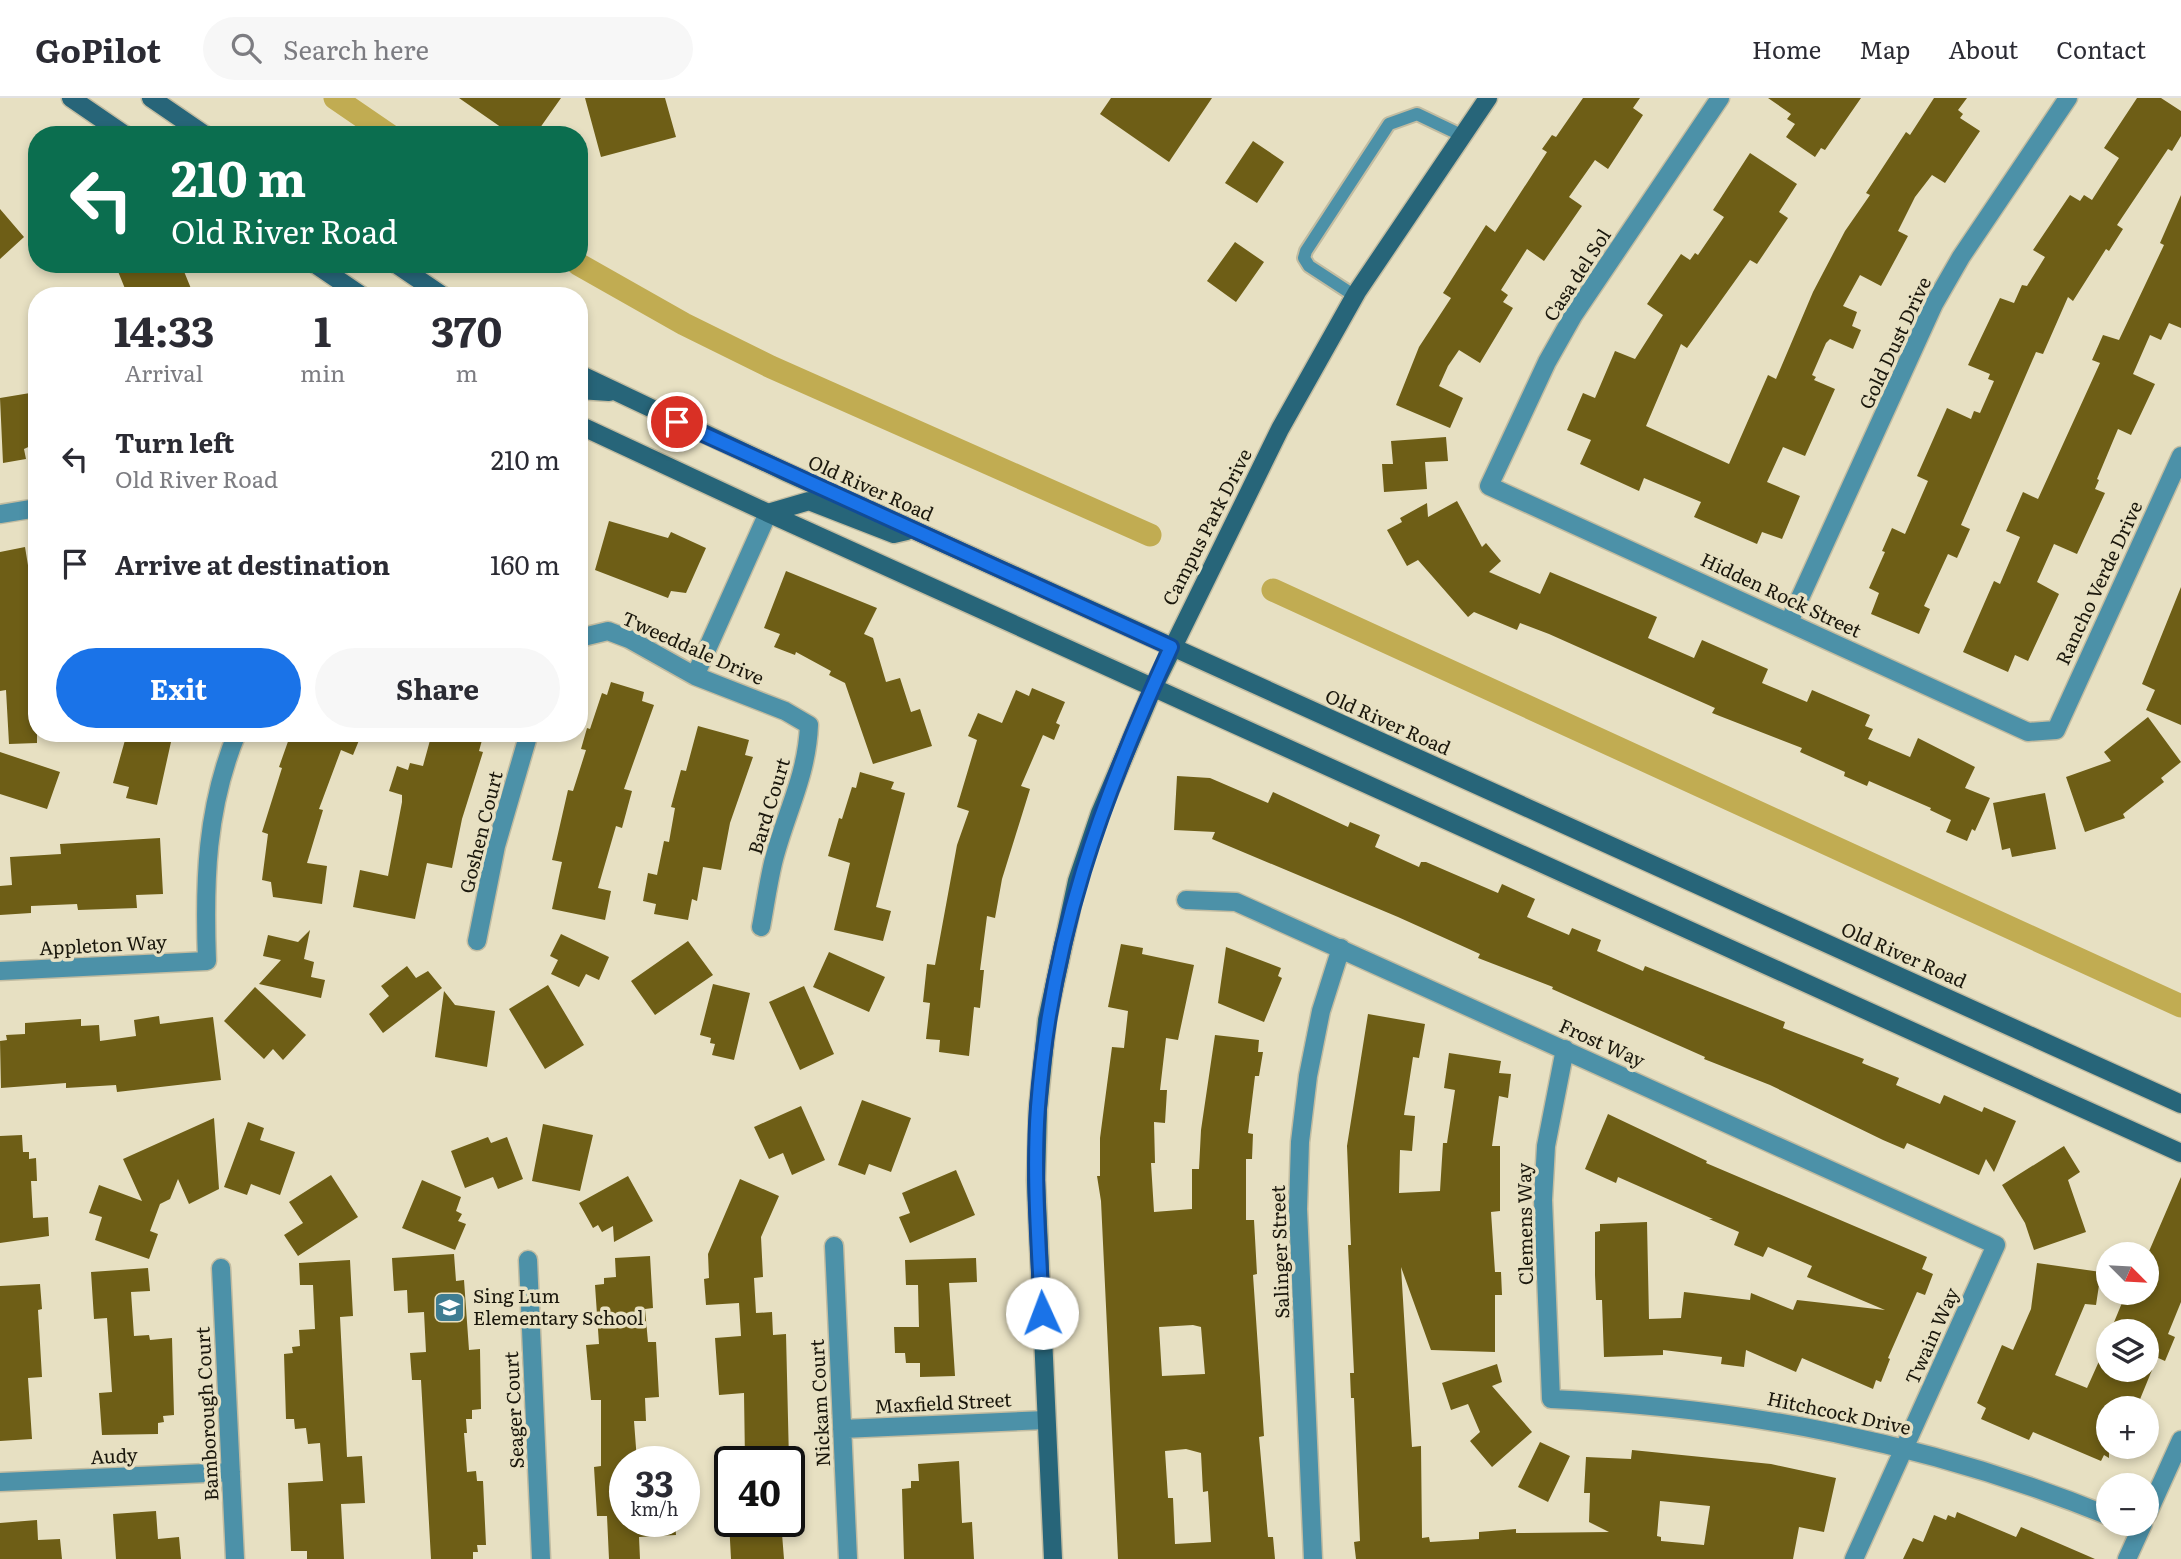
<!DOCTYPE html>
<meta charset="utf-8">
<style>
:root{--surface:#fff;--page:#f7f7f7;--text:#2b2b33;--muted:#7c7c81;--line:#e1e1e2;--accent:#1a73e8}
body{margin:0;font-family:Literata,serif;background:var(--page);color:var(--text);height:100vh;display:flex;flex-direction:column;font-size:26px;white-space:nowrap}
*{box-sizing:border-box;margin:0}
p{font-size:23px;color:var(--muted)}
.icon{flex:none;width:38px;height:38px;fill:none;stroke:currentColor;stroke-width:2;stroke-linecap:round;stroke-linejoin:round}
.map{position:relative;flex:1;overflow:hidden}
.details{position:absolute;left:28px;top:189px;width:560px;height:455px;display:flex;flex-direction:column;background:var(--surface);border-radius:28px;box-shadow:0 4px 10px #0003}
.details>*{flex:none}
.guide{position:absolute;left:28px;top:28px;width:560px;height:147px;border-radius:28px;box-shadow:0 4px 10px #0003;background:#0b6e4f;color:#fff;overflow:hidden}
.needle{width:46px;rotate:114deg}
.tools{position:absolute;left:2096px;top:1144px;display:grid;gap:14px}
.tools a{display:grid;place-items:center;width:63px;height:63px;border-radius:50%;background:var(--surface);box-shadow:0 4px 10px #0003;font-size:35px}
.speed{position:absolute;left:609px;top:1348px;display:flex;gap:14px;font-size:35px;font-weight:700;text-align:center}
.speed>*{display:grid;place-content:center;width:91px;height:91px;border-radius:50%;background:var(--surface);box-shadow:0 4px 10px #0003;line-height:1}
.speed small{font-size:18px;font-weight:400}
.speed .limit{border:4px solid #111;border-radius:10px;background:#fff;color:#111}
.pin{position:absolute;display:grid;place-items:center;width:60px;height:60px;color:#fff;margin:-30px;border:4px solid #fff;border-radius:50%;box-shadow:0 2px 7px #0007}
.me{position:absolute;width:77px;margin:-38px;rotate:358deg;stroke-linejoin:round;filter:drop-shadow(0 0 5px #0008)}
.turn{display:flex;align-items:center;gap:24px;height:147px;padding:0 28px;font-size:32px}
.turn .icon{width:91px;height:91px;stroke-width:2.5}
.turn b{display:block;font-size:49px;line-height:60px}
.eta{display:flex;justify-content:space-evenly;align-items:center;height:119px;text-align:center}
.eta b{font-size:42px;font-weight:700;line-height:49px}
.action{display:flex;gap:14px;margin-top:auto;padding:14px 28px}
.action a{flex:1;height:80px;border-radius:42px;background:var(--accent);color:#fff;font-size:28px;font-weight:700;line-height:80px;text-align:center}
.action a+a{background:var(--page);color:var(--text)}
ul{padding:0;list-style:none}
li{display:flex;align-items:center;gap:21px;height:105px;padding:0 28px}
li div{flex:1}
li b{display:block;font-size:26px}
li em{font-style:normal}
header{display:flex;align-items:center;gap:42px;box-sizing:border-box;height:98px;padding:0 35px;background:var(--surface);border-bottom:2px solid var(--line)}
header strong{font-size:33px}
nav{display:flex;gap:38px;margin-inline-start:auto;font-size:24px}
.search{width:490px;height:63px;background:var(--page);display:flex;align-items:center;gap:18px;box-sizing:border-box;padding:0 24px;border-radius:38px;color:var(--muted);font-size:26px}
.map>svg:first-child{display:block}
</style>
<header>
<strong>GoPilot</strong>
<div class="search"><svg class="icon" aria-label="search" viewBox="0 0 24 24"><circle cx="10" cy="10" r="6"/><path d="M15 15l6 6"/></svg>Search here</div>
<nav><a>Home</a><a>Map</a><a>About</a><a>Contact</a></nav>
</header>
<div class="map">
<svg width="2181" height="1461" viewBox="0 0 2181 1461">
<rect width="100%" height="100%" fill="#e7e0c2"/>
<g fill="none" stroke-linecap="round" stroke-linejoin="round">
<path stroke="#c1ac52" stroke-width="23" d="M335 0 389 37
M578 166 684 226 771 269 1150 437
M1273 492 2181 908"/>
</g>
<path fill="#6e5e16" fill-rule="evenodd" d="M459 0H561L535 37H512Z
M585 0H665L676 39 601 59Z
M1111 0H1212L1169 64 1100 16Z
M1583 0H1640L1633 10 1643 17 1608 71 1595 62 1569 99 1582 108 1544 163 1527 151 1501 192 1508 197 1503 204 1513 210 1480 265 1459 252 1448 268 1439 288 1463 300 1450 330 1396 307 1419 249 1451 200 1443 195 1486 127 1495 134 1547 54 1542 51 1552 37 1556 39Z
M1768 0H1861L1825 52 1821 50 1815 59 1786 39 1795 26 1787 21 1791 16Z
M1934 0H1967L1958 12 1963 16 1960 20 1980 33 1945 85 1932 77 1915 99 1898 133 1908 138 1881 188 1860 177 1843 208 1857 214 1852 228 1861 232 1853 251 1830 241 1826 245 1812 277 1816 279 1814 282 1835 291 1805 358 1783 349 1767 384 1800 398 1782 441 1762 434 1757 446 1694 419 1701 404 1644 380 1639 393 1580 366 1591 342 1567 332 1583 295 1595 300 1615 253 1635 261 1663 217 1647 206 1681 156 1690 162 1695 155 1698 157 1724 119 1713 112 1750 55 1797 86 1779 114 1788 120 1757 166 1750 162 1687 250 1681 246 1646 328 1729 366 1768 277 1776 281 1813 194 1845 133 1870 97 1866 95 1906 34 1910 37Z
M2137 0H2161L2181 13V38L2172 53 2168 51 2117 127 2123 131 2109 153 2106 151 2073 203 2068 199 2043 256 2036 254 1961 427 1970 431 1957 460 1948 456 1924 508 1930 511 1919 536 1871 516 1879 495 1869 490 1885 454 1882 453 1892 430 1905 436 1928 383 1917 378 1947 310 1971 321 1974 313 1980 315 1994 283 1988 281 1990 276 1968 267 2000 200 2014 205 2022 187 2027 188 2045 159 2033 152 2070 97 2080 103 2084 97 2092 102 2119 60 2104 50Z
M1253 43 1284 64 1257 105 1225 85Z
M2181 97V230L2169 225 2161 242 2150 237 2133 276 2155 286 2131 337 2118 331 2097 381 2099 382 2095 391 2105 395 2077 456 2054 446 2037 484 2059 496 2028 563 2015 557 2008 574 1963 554 1994 483 2000 486 2020 439 2006 433 2023 394 2038 401 2100 265 2092 262 2103 237 2119 242 2164 147 2160 145Z
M0 111 24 139 0 161Z
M1235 144 1264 164 1236 204 1207 183Z
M115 166H181L192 193 180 198H128Z
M30 295 37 345 24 351 26 361 3 365 0 300Z
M1446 339 1448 363 1425 364 1427 391 1384 394 1382 366H1393L1391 343Z
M1457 403 1482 449 1486 445 1501 463 1489 474 1540 496 1550 474 1657 519 1648 540 1694 560 1702 542 1768 571 1762 585 1807 604 1812 592 1870 617 1865 628 1873 631 1868 641 1910 659 1918 640 1975 669 1965 690 1990 700 1975 733 1972 731 1967 743 1946 734 1951 722 1930 712 1931 710 1869 683 1867 688 1844 678 1845 674 1800 654 1802 650 1712 615 1715 610 1549 536 1520 525 1517 532 1474 514 1468 519 1418 462 1407 468 1387 432 1402 424 1400 420 1427 405 1428 419Z
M609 423 668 440 671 434 706 450 686 495 671 493 668 500 595 472Z
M25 449 37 522V645L9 646 6 592 0 593V454Z
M786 473 877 510 864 536 873 540 886 584 900 580 911 614 920 611 932 648 873 666 845 585 829 577 831 573 796 554 795 557 774 549 780 536 764 530Z
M2181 489V627L2146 612 2155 592 2142 586Z
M611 584 644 594 642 603 654 607 624 691 632 693 622 730 616 728 598 790 611 793 605 822 552 811 562 764 552 762 568 692 573 693 586 652 581 651 587 630 590 631 602 595 607 597Z
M1032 590 1065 604 1056 625 1060 627 1054 642 1043 637 1021 688 1030 691 1002 781 995 820 987 818 980 872H984L980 910 974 909 969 958 939 954 940 942 926 941 930 905 923 904 927 866 935 867 957 747 969 713 957 709 977 642 968 638 978 615 1002 625 1016 592 1029 598Z
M2148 619 2181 664 2161 680 2164 684 2123 716 2125 720 2085 734 2066 679 2111 663 2104 654Z
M698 628 749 642 745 657 753 659 730 725 721 772 703 769 697 803 692 801 688 822 654 816 656 806 643 803 648 775 657 777 664 743 669 744 675 710 671 709 681 672 686 673Z
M127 635H173L157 707 126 700 129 689 113 685Z
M291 635H362L353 657 341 652 319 711 323 712 307 765 327 768 322 806 273 799 271 784 262 782 268 736 262 734 282 670 279 669Z
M432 635H484L479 653 483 654 462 721 452 770 427 765 415 821 353 809 360 772 388 778 402 704V697L389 693 397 668 408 672 410 665 423 668Z
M0 654 60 674 47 711 0 696Z
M860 674 894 684 891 691 905 695 876 809 891 813 883 843 834 832 850 765 828 758 839 720 842 721 852 689 856 690Z
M1177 678 1210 680 1268 705 1273 694 1348 729 1350 724 1380 737 1375 749 1419 769 1421 764H1426L1498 795 1502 786 1535 801 1527 819 1569 837 1572 830 1601 842 1597 853 1643 873 1645 868 1785 924 1783 930 1864 961 1862 965 1899 980 1896 987 1940 1006 1944 997 1982 1014 1984 1009 2016 1023 1994 1074 1986 1061 1979 1077 1907 1045 1904 1051 1883 1042 1770 987 1704 961 1705 959 1552 891 1553 889 1478 860 1480 856 1398 819 1212 741 1215 734 1174 732Z
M2045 695 2056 751 2012 759 2010 750 2002 752 1993 705Z
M160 740 163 796 136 797 137 810 78 812 77 806 31 808V815L0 817V788L12 787 10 759 61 756 60 746Z
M310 832 304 861 314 864 311 879 325 882 321 900 259 886 281 862 263 858 268 837 298 844Z
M561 836 609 859 599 882 586 876 579 889 551 876 558 862 550 858Z
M688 843 713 877 655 917 631 883Z
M1121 846 1143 850 1142 856 1194 867 1178 942 1166 940 1160 992H1167L1165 1025 1154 1024 1155 1065H1151L1154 1114 1192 1111V1071H1199L1201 1032 1215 937 1259 942 1258 954H1263L1259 978H1255L1248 1035 1253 1036 1252 1061H1246V1122H1254L1257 1176 1253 1177 1264 1338 1259 1339 1268 1439H1273L1275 1461H1118L1101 1103 1097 1078H1100V1040L1112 949 1124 950 1128 913 1108 909ZM1193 1227 1201 1229 1205 1276 1162 1278 1159 1229ZM1186 1351 1201 1355 1203 1394 1208 1393 1211 1444 1175 1446 1173 1400H1168L1165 1353Z
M1226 849 1281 870 1278 878 1282 880 1264 924 1218 905Z
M829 854 885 879 869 914 813 889Z
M407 868 416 880 428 873 442 890 383 935 369 916 389 898 381 888Z
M713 886 750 895 734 962 712 957 715 946 710 945 711 940 700 937Z
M548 887 584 947 545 971 509 911Z
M804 888 834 956 800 972 769 904Z
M255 889 306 937 283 962 273 951 264 961 224 923Z
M444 893 455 907 495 913 487 969 435 959Z
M1368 916 1425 926 1419 960 1413 959 1404 1017 1415 1018 1412 1053 1400 1052 1399 1095 1440 1093 1443 1045H1447L1455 992 1444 990 1449 955 1501 963 1499 975 1511 976 1508 1000 1499 998 1492 1048H1500V1113L1491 1114 1495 1174H1501L1502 1197H1495V1254L1431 1252 1401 1169 1412 1349 1421 1348 1422 1440 1429 1439 1430 1444 1479 1441V1434L1516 1431V1435L1609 1434 1589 1424 1590 1395H1584L1586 1359 1631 1361 1632 1352 1771 1366 1836 1380 1824 1434 1799 1429 1793 1461H1356L1354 1444 1360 1443 1354 1300H1351L1350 1275H1354L1348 1147H1351L1347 1048ZM1660 1403 1710 1408 1704 1447 1661 1443V1439L1657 1438Z
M159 918 160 926 213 919 221 982 117 994 116 987 66 990V985L1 990 0 943 7 942 6 937 25 936V925L81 921V928L99 927 100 943 136 938 134 922Z
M862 1002 911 1020 891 1074 869 1066 865 1077 838 1067Z
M801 1008 825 1062 792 1077 783 1055 769 1061 754 1029Z
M1608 1016 1707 1063 1706 1065 1927 1159 1922 1171 1933 1176 1925 1197 1917 1194 1888 1260 1890 1261 1881 1284 1876 1282 1873 1291 1802 1260 1796 1274 1746 1252 1744 1269 1721 1266 1722 1259 1663 1252V1257L1604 1259 1602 1202H1596L1595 1177V1134L1600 1133V1126L1647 1124 1649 1221 1681 1220 1684 1194 1750 1202 1751 1195 1793 1212 1797 1202 1885 1212 1807 1179 1812 1168 1768 1149 1763 1159 1734 1147 1739 1134 1709 1121H1713L1618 1079 1616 1085 1585 1071Z
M214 1020 219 1091 189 1106 178 1081 170 1101 160 1106 150 1133 158 1136 149 1161 95 1142 102 1119 89 1115 99 1087 142 1103 123 1061Z
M248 1024 264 1030 260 1042 295 1054 280 1097 251 1086 247 1097 224 1089Z
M543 1026 593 1037 580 1093 532 1083Z
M22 1037 23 1054H29V1061L36 1060 37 1083H31L33 1120 48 1119 49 1138 0 1145V1038Z
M488 1039 491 1045 507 1039 523 1081 498 1091 493 1079 465 1090 451 1053Z
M2064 1048 2080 1074 2068 1082 2086 1134 2034 1152 2025 1125 2002 1087Z
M956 1072 975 1117 910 1145 899 1119 910 1115 902 1095Z
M331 1077 358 1119 298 1158 284 1137 303 1125 289 1104Z
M628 1078 653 1123 614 1144 613 1128 602 1134 598 1127 593 1130 579 1105Z
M2181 1079V1204L2168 1236 2175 1239 2165 1263 2147 1255V1234H2110L2126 1195H2147V1158Z
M740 1081 779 1098 761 1139 763 1179 754 1180 756 1215 772 1214 773 1237 786 1236 789 1363H745L744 1295 719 1297 715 1240 741 1238 739 1205 706 1207 704 1181 709 1180 708 1156Z
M422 1082 461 1099 456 1113 462 1116 458 1123 466 1126 455 1152 402 1130Z
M454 1156 456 1183 464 1182 469 1252 480 1251 481 1311 472 1312V1321H466L467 1335H464L467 1374 476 1373 477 1383H483L486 1447H477L478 1454H473V1461H431L421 1282H412L410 1255 426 1254 424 1214 408 1215 407 1192 394 1193 392 1160Z
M650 1158 653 1210 645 1211 648 1244H656L659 1299 645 1300 646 1323H634L637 1363H625V1423H675L676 1437 639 1439 640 1461H609L607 1418H597L594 1369 601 1368V1302H591L586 1247 599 1246 595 1187 604 1186V1180L616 1179 615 1160Z
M976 1160 977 1184 949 1185 955 1278 920 1279V1265H906L905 1255H895L894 1229H919L918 1187H906L905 1162Z
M350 1162 353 1218 340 1219 347 1359 362 1358 365 1405 341 1406 344 1461H307V1453H291L288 1385 323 1383 320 1345 308 1346 306 1330 295 1331 294 1321H286L284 1256 293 1255 292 1249 300 1248 299 1232 315 1231 313 1187H300L299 1165Z
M2037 1165 2101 1174 2096 1207 2085 1206 2055 1277 2087 1290 2109 1241V1272H2152L2136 1311H2109V1360L2104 1357 2101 1363 2033 1334 2029 1342 1981 1321 1986 1310 1977 1305 2002 1247 2013 1252 2031 1211Z
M148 1170 150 1193 131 1194 134 1238 149 1237 150 1242 172 1240 174 1317 163 1318 164 1324 158 1325V1336L102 1337 99 1295 112 1294 107 1220 94 1221 91 1174Z
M40 1186 42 1211 38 1212 42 1279 28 1280 32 1341 0 1343V1188Z
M1497 1266 1502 1284 1492 1288 1532 1334 1492 1369 1470 1343 1480 1334 1468 1306 1451 1312 1442 1285Z
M1540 1344 1570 1358 1548 1404 1518 1389Z
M959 1363 962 1425 972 1424 974 1461H904L902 1391 911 1390V1383H919L918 1366Z
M156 1413 158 1441 179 1439 181 1461H116L113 1416Z
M1957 1414 2016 1439 2021 1429 2095 1461H1903L1913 1440 1923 1444 1934 1417 1946 1422 1948 1417 1955 1420Z
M37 1422 38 1442 60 1441 62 1461H0V1425Z
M729 1423H781L784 1461H731Z"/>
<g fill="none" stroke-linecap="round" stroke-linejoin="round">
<defs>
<path id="lane" d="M1355 198 1309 168 1304 160 1306 153 1389 26 1417 16 1463 38"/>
<path id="street" d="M1720 0 1573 218 1547 264 1489 388 2028 634 2056 632 2181 358
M0 416 37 410
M1789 524 1934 206 1961 159 2068 0
M579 540 608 533 629 541 695 578 785 613 809 627C807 679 785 716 773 765 768 786 765 808 761 829
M695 578 768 415
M1186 802 1236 804 1996 1147 1854 1461
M477 843 496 748 529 635
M0 873 207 863C204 784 206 710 237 635
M1565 951 1546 1048 1543 1102 1551 1301C1747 1310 1927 1344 2109 1418
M834 1148 848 1461
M528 1162 541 1461
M221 1170 235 1461
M842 1331 1046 1322
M0 1384 231 1374
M2147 1417 2181 1342
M1313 1461 1298 1111 1300 1044 1308 978 1321 913 1341 850
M2127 1461 2143 1426"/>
<path id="secondary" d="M71 0 125 37
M151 0 205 37
M315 166 362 198
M396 166 443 198
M579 276 786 374 2181 1006
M579 292 609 294
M579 327 768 415 2181 1055
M768 415 809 403 894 436 907 433
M1053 1461 1036 1082 1038 1011 1047 922 1077 783 1100 715 1153 590 1280 331 1357 194 1488 0"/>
</defs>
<use href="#lane" stroke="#c2bca1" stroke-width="16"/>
<use href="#street" stroke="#c2bca1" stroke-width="21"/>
<use href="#secondary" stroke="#c2bca1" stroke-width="21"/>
<use href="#lane" stroke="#4c91a8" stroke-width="12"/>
<use href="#street" stroke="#4c91a8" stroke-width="18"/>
<use href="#secondary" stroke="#276579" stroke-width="18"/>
</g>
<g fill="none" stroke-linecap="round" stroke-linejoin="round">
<defs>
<path id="route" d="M677 324 1171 549C1101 702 1051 839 1038 1009 1033 1077 1039 1147 1042 1215"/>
</defs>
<use href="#route" stroke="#114b97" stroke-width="18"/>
<use href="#route" stroke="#1a73e8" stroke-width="12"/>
</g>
<defs>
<symbol id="school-square" viewBox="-11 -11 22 22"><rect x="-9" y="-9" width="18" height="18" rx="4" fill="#3f7d92" stroke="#e7e0c2"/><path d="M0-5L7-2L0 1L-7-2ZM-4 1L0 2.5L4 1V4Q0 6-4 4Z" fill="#fff"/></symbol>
</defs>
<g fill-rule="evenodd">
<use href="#school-square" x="432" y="1192" width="35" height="35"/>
</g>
<g text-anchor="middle" stroke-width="7" stroke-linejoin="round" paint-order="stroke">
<g font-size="19" fill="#1a170c" stroke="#e7e0c2">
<text transform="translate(1577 177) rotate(-57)" y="7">Casa del Sol</text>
<text transform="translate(1895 245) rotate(-65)" y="7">Gold Dust Drive</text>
<text transform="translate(871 390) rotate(24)" y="7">Old River Road</text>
<text transform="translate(1207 429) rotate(-63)" y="7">Campus Park Drive</text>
<text transform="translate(2099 485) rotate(-65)" y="7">Rancho Verde Drive</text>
<text transform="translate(1781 497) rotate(25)" y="7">Hidden Rock Street</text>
<text transform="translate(693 550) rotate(24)" y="7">Tweeddale Drive</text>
<text transform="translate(1388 624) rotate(24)" y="7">Old River Road</text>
<text transform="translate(769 708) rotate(-73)" y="7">Bard Court</text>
<text transform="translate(481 734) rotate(-76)" y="7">Goshen Court</text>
<text transform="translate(103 847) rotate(-3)" y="7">Appleton Way</text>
<text transform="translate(1904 857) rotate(24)" y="7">Old River Road</text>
<text transform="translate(1602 945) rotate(24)" y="7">Frost Way</text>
<text transform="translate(1525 1126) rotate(-91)" y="7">Clemens Way</text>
<text transform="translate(1280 1154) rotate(-92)" y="7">Salinger Street</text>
<text transform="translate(1932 1238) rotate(-66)" y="7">Twain Way</text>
<text transform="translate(820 1305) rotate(-93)" y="7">Nickam Court</text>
<text transform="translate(943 1305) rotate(-3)" y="7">Maxfield Street</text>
<text transform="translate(514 1312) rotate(-93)" y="7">Seager Court</text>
<text transform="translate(1839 1315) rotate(12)" y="7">Hitchcock Drive</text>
<text transform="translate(207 1316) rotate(-93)" y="7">Bamborough Court</text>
<text transform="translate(114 1358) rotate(-3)" y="7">Audy</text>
</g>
<g font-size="19" fill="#1a170c" stroke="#e7e0c2" text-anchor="start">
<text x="473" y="1205">Sing Lum<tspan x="473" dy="22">Elementary School</tspan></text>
</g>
</g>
</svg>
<div class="tools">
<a><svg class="needle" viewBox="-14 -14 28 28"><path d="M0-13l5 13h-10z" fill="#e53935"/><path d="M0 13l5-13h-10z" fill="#7c7c81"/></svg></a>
<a><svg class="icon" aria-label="layers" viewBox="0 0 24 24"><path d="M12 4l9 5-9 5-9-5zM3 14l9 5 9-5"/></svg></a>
<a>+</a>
<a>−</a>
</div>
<div class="speed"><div>33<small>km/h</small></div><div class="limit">40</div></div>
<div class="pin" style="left:677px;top:324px;background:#d93025"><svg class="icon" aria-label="arrive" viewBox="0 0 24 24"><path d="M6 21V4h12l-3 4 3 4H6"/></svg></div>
<svg class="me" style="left:1042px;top:1215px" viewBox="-20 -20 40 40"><circle r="19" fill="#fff"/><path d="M0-13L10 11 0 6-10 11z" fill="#1a73e8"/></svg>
<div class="guide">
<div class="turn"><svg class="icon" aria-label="left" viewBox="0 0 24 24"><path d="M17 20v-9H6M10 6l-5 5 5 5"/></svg><div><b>210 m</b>Old River Road</div></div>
</div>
<section class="details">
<div class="eta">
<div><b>14:33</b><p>Arrival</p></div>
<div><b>1</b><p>min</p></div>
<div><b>370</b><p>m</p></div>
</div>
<ul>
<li><svg class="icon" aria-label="left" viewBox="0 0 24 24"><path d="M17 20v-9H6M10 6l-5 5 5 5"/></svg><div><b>Turn left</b><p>Old River Road</p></div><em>210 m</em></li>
<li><svg class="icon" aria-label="arrive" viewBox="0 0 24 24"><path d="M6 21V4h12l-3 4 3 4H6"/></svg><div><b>Arrive at destination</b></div><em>160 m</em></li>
</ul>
<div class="action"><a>Exit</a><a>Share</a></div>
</section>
</div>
